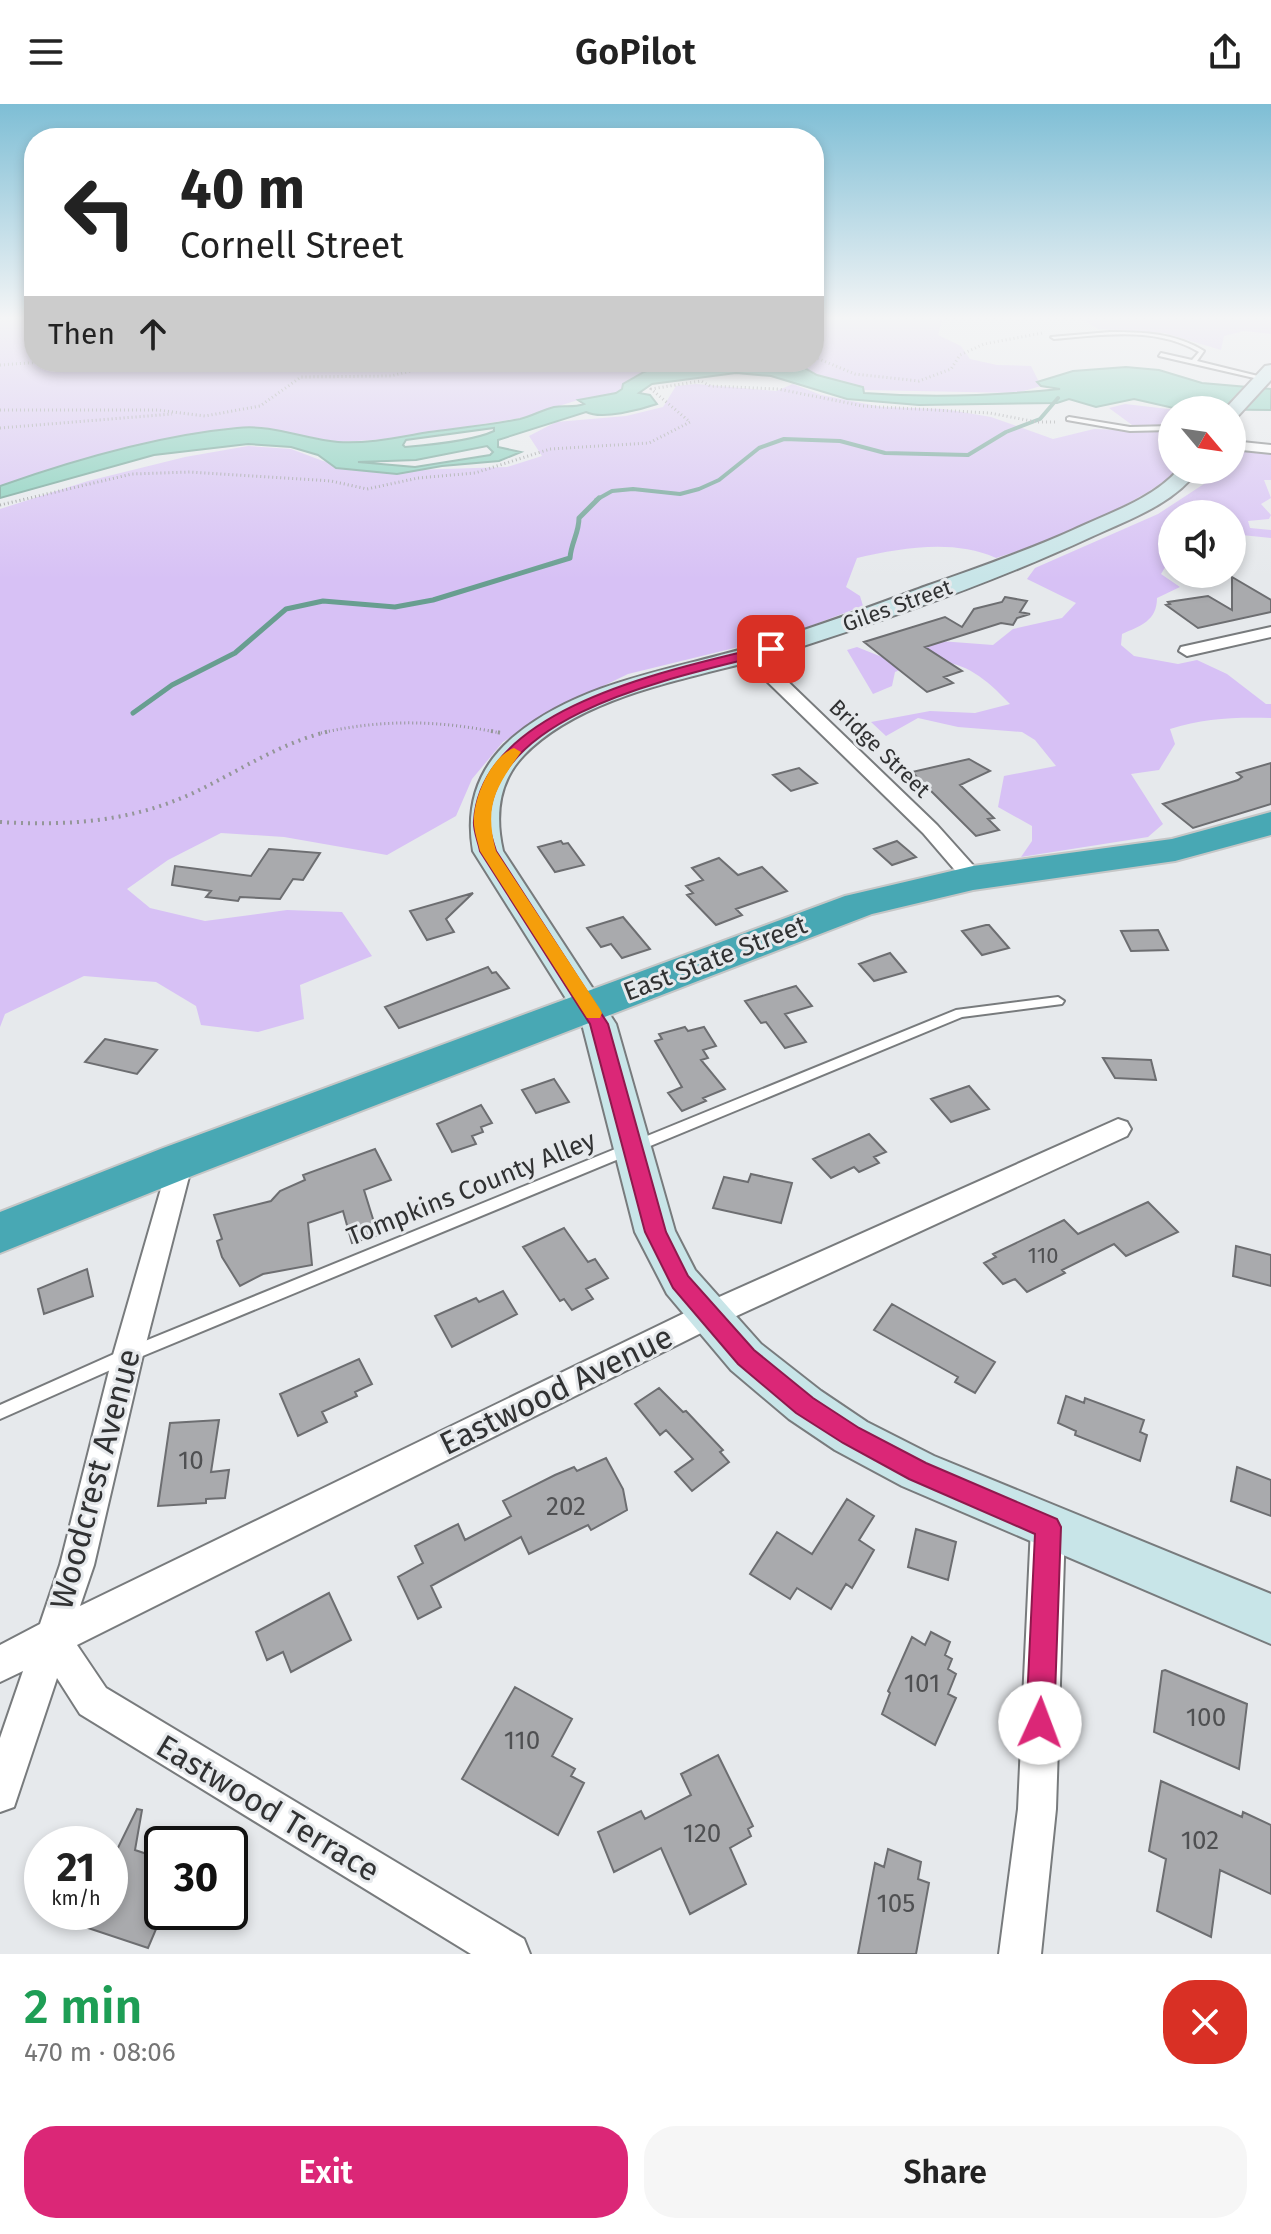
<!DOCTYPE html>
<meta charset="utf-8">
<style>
:root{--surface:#fff;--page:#f6f6f6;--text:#222;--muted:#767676;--accent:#db2777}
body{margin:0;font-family:"Fira Sans",sans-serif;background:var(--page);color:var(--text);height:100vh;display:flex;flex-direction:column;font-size:30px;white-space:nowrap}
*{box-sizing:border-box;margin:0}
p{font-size:26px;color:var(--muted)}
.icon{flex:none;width:44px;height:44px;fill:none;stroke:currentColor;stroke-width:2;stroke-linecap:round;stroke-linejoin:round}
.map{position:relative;height:1850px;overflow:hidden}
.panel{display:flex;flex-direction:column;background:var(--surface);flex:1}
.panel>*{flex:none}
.top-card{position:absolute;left:24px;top:24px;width:800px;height:244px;border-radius:32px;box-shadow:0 4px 12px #0003;background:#fff;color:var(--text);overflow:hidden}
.needle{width:52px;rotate:119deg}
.controls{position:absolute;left:1158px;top:292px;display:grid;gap:16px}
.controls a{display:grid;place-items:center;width:88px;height:88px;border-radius:50%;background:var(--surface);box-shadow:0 4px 12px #0003;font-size:40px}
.speed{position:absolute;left:24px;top:1722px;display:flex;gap:16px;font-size:40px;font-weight:700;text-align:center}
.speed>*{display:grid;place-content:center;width:104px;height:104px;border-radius:50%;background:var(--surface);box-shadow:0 4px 12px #0003;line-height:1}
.speed small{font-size:20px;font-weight:400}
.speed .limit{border:4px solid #111;border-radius:12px;background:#fff;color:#111}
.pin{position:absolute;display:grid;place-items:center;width:68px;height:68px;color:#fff;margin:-34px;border-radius:16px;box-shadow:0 4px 12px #0006}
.me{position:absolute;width:88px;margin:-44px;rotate:2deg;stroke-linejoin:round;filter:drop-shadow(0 0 6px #0008)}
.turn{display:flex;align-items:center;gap:28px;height:168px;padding:0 24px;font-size:36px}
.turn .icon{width:104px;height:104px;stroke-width:2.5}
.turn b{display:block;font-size:56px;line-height:68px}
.then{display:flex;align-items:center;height:76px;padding:0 24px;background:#0003;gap:16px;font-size:30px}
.round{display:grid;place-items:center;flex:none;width:84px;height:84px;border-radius:32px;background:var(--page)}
.headline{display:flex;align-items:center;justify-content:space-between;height:136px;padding:0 24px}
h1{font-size:48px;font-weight:600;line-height:60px;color:#1e9e55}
.button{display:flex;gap:16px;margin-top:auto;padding:16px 24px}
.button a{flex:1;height:92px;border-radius:32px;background:var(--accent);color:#fff;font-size:32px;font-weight:600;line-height:92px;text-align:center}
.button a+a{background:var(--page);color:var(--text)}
header{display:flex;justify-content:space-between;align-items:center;height:104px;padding:0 24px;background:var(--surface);font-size:36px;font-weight:600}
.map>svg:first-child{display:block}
</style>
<header><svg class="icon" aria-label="menu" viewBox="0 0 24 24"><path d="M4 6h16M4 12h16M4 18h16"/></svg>GoPilot<svg class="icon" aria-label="share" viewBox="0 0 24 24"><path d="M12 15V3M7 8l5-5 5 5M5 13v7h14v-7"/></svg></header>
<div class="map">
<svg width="1271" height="1850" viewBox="0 0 1271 1850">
<rect width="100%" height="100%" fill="#e6e9ec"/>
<path fill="#d7c1f5" d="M34 216V258H673L644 268 616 289 578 296 521 314 387 335 341 338 296 331 202 329 123 346 0 382V217Z
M814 216H942L938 231 961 242 970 255 997 261 1031 262 1041 282 1017 289 865 286 817 271 794 258H814Z
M1084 216H1271V230L1244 227 1224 232 1221 246 1164 229 1098 225Z
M696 280 776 287 793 280 821 291 882 303 944 305 991 313 1053 335 1094 325 1172 328V366H1176C1153 395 1035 443 996 454 953 435 902 444 857 454L846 483 860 492 863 502 784 532 628 570 547 609 503 638 472 675 456 712 387 751 284 733 221 729 168 756 127 785 150 804 205 817 287 806 342 808 372 852 300 881 304 915 258 928 201 921 196 902 156 878 84 872 5 910 0 923V405L88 377 185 353 248 342 291 345 323 357 380 367 507 363 542 352 529 332 556 318 626 312 663 303 676 282Z
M1125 300 1177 306H1172V321H1132L1109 304Z
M1250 346 1271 349V376H1264L1271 394 1261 400 1271 411 1269 415 1248 417 1250 424 1271 426V434L1232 430V410H1172V452L1161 470 1180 483 1157 494C1157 517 1140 522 1122 530L1121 541 1134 552 1178 560 1197 556 1227 570 1266 600H1271V614C1236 613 1204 614 1170 625L1175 640 1159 666 1131 670 1163 720 1148 733 1021 753 1032 737V722L998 703 1004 672 1056 662 1035 636 1022 628 958 623 918 614 886 632 871 618 930 607 975 609 1010 600C974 562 947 546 895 568L892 582 873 590 847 546 857 543 882 553 940 537 993 541 1013 525 1062 514 1076 499 1027 475 1035 464 1158 410 1210 376 1207 366H1232V347Z"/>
<path fill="#7fcdb8" stroke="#689e90" stroke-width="2" fill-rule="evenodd" d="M673 258 762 265 780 258H794L817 271 863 283 864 289C930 294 993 292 1060 285L1041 282 1037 278 1073 267 1126 263 1159 266 1202 279 1271 285V306L1178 305 1134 295 1096 303 1069 295 1057 299 919 301 847 295 771 272 736 269 652 280 639 289 650 291 657 300C640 306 602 316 586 308L498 336V343L521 348 499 357 442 362 397 370 336 364 318 351 291 343 248 340 154 351 0 394V382C71 357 161 331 237 324 273 320 303 335 338 338 368 340 399 333 429 328 459 324 490 321 520 315 532 312 542 306 554 303 564 301 573 304 584 300L578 296 616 289 622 285 623 280 644 268ZM494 324V327C473 337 429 341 405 343L403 341 406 336ZM487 342 493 348 490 351 415 363 358 358 416 356Z"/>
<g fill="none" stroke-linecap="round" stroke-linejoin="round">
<path stroke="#689e90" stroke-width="4" d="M596 396 612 387 633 385 680 390 699 385 719 376 759 344 784 335 840 337 885 349 968 351 1006 328 1040 315 1058 294"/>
<path stroke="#689e90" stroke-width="5" d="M133 609 172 581 235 549 286 505 323 497 395 503 433 496 570 454C571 439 579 429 579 414L599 394"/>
</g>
<path fill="#a9aaad" stroke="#6d6e71" stroke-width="2" d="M1232 473 1271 496V508L1198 524 1166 501 1170 500 1168 498 1208 492 1232 506Z
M1005 493 1027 497 1020 508 1030 510 1017 514 1013 521 1001 519 925 543 962 567 944 573 953 579 927 588 864 538 945 513 962 523 974 505 1002 498Z
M969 655 990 667 960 681 994 714 988 715 999 726 976 732 912 668Z
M1271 659V700L1193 724 1163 700 1238 676 1242 673 1237 669Z
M799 664 817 679 791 687 773 671Z
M561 737 563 740 568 739 584 761 555 768 538 743Z
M897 737 916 753 892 761 874 745Z
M269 745 320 749 303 776 293 775 280 795 240 793 238 797 206 793 211 787 172 781 175 762 251 772Z
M719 754 738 771 762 763 787 787 736 805 742 811 716 821 687 791 693 789 686 782 703 776 692 764Z
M473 789 446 815 454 828 427 836 410 807Z
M623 813 650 845 622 854 611 840 601 843 587 824Z
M986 821H989L1009 844 982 851 962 827Z
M1158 826 1168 846 1131 847 1121 827Z
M890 849 906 868 874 877 859 860Z
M488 863 492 869 496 868 509 884 399 924 385 903Z
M796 882 812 902 785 910 806 938 785 944 766 918 761 919 745 897Z
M685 923 688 927 704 923 716 942 703 946 708 954 701 956 725 985 703 994 706 997 682 1007 668 989 682 983 655 937 662 935 659 930Z
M105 935 157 946 137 970 85 958Z
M1103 954 1151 956 1156 976 1115 974Z
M554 975 569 998 536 1009 522 986Z
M969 982 989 1005 951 1018 931 995Z
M481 1001 492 1019 481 1023 483 1028 472 1032 476 1040 452 1048 437 1020Z
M869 1030 886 1048 874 1053 879 1059 859 1068 854 1063 831 1074 813 1055Z
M375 1045 391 1076 364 1086 378 1131 352 1139 343 1107 308 1119 312 1161 263 1170 240 1182 222 1153 217 1137 222 1135 214 1111 271 1097 280 1087 305 1076 303 1071Z
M751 1070 792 1079 781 1119 713 1104 724 1073 748 1078Z
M1148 1098 1178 1128 1126 1152 1114 1140 1062 1166 1065 1169 1027 1188 1015 1175 1003 1180 984 1159 996 1153 993 1150 1064 1116 1078 1130Z
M564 1124 588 1158 595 1155 608 1174 586 1185 593 1195 572 1206 564 1195 560 1197 523 1143Z
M1236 1142 1271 1151V1182L1233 1172Z
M87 1165 93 1192 44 1210 38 1185Z
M503 1187 517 1210 452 1243 435 1212 476 1194 479 1198Z
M892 1200 995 1258 975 1289 955 1278 958 1273 874 1226Z
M359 1255 372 1280 355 1288 357 1292 322 1308 327 1318 298 1332 280 1290Z
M659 1284 683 1308 686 1307 723 1346 720 1348 729 1358 692 1387 675 1368 693 1355 666 1326 660 1331 635 1300Z
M1066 1292 1084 1299 1085 1294 1144 1316 1140 1328 1147 1331 1140 1357 1075 1331 1076 1327 1058 1319Z
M219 1316 211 1368 229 1366 225 1394 206 1395V1399L158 1402 170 1319Z
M606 1354 623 1385 627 1406 591 1426 588 1421 529 1450 521 1433 431 1482 441 1503 418 1515 398 1473 423 1459 415 1442 458 1420 465 1436 511 1412 503 1397 555 1371 574 1363 577 1367Z
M1237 1363 1271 1376V1412L1231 1397Z
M847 1395 874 1412 859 1436 874 1446 852 1484 846 1480 831 1505 797 1484 790 1495 750 1470 777 1428 812 1450Z
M916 1425 956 1438 948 1476 908 1463Z
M329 1489 351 1536 291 1568 283 1548 267 1556 256 1528Z
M931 1528 950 1538 945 1551 952 1555 948 1565 956 1570 948 1590 956 1594 935 1641 882 1610 890 1589 888 1587 912 1533 925 1541Z
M1165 1566 1247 1600 1239 1665 1154 1628 1162 1567Z
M515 1583 572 1615 552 1652 575 1665 571 1672 584 1679 558 1731 462 1675Z
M718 1651 753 1722 748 1725 751 1732 730 1744 746 1780 690 1810 661 1744 614 1768 598 1728 641 1707 645 1715 691 1691 681 1670Z
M1161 1677 1242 1713 1243 1708 1271 1721V1790L1220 1766 1211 1833 1157 1807 1166 1755 1149 1747Z
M137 1705 142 1706 135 1746 162 1755V1811L148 1844 52 1812V1808H110V1760Z
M888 1745 921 1758 918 1775 929 1779 916 1850H858L875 1759 884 1763Z"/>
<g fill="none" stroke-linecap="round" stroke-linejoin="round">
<defs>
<path id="lane" d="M1110 228C1143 228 1175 229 1204 247L1197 257 1266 274 1263 276 1159 252 1161 249 1192 256 1199 248C1156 222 1101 231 1054 235L1051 233Z
M1069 313 1130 323 1172 322V326L1130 327 1067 316V314Z
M1058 893 1064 897 1062 900 962 913 133 1256 0 1315V1301L123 1246 956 906Z"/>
<path id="street" d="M1232 337 1271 341V349L1232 345Z
M1271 523V533L1187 552 1179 547 1181 543Z
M750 546 756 547 937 721 980 769 984 774 980 779H966L923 729 744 555 741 551Z
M1118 1015 1127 1018 1131 1025 1127 1032 719 1220 77 1541 106 1584 524 1835 530 1850H471L80 1610 57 1574 14 1703 0 1708V1634L23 1567 0 1578V1541L40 1520 60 1461 113 1251 171 1050 180 1047 189 1050 193 1057 143 1251 94 1461 80 1502 699 1202Z
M1048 1407 1060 1412 1065 1423 1056 1705 1041 1850H999L1018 1705 1031 1423 1036 1412Z"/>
<path id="secondary" d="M1271 261V276L1238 312 1232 313V306L1226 304 1265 262Z
M1178 366H1198C1174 400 1128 416 1091 433 996 477 891 514 791 546 707 573 589 585 524 651 498 678 495 712 503 747L616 920 675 1127 695 1166 761 1240 821 1287 867 1318 934 1352 1271 1490V1540L902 1382 835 1346 789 1315 731 1266 667 1190 635 1128 582 920 473 747C465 700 479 660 517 630 586 575 679 565 760 540 814 524 867 504 921 484 972 466 1024 448 1073 426 1107 410 1153 395 1178 366Z"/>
<path id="highway" d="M1271 708V731L1175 757 973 786 872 810 197 1070 0 1149V1108L163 1044 845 792 973 762 1172 735Z"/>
</defs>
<use href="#lane" stroke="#787b7d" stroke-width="4"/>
<use href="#street" stroke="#787b7d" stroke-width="4"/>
<use href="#secondary" stroke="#787b7d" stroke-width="4"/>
<use href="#highway" stroke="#c5c6c6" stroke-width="4"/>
<path stroke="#949698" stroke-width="3" stroke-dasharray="1 3" stroke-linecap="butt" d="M814 253 855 270 919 277 951 265 960 251 984 240 1042 229
M0 261 42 258
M0 306H158L205 312 260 302 301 273 391 272 446 258
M0 324 172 310
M0 401 132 370 190 368 331 377 367 385 418 374 475 369 550 345 649 339 690 318 651 285 701 277 710 282 778 285 863 302 990 309 1037 318H1057
M321 629C382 615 439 616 500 629"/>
<path stroke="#949698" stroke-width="4" stroke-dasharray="2 5" stroke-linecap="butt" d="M491 627 502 629
M0 718C67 722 129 718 191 690 238 668 279 639 330 627"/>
<use href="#lane" fill="#fff" fill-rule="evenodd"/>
<use href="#street" fill="#fff" fill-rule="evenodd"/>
<use href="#secondary" fill="#c8e5e8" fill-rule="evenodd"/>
<use href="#highway" fill="#48a8b4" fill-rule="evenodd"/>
</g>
<linearGradient id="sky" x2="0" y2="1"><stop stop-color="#7ebed5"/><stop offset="0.45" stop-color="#f4f5f6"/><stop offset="1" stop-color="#f4f5f6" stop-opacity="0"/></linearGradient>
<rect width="1271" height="475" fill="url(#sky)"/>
<path fill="#db2777" stroke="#8e194d" stroke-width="2" d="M771 541 777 545 775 548C690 571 494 604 489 717 489 727 493 737 496 747L608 920 666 1128 688 1172 754 1246 813 1294 859 1324 926 1359 1057 1415 1061 1423 1054 1619 1050 1629 1040 1633 1030 1629 1026 1619 1035 1430 909 1375 843 1339 796 1309 738 1260 673 1184 645 1128 590 920 480 747C478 737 473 726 474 717 481 600 681 564 771 541Z"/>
<path fill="#f59e0b" d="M514 644 521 648C495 684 484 702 496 747L600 905 602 909 600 914H587L480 747C478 739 475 730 474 721 472 697 490 653 514 644Z"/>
<g text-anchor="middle" stroke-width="6" stroke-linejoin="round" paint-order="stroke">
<g font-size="22" fill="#313233" stroke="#e6e9ec">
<text transform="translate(897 501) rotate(-20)" y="8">Giles Street</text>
<text transform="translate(880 644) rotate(44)" y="8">Bridge Street</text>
</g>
<g font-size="22" fill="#4f5052">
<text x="1043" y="1159">110</text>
</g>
<g font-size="26" fill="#313233" stroke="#e6e9ec">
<text transform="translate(715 854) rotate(-21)" y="9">East State Street</text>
<text transform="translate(471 1084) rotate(-22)" y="9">Tompkins County Alley</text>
</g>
<g font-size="26" fill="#4f5052">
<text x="191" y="1365">10</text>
<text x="566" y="1411">202</text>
<text x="922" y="1588">101</text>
<text x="1206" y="1622">100</text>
<text x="522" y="1645">110</text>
<text x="702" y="1738">120</text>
<text x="1200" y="1745">102</text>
<text x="896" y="1808">105</text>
</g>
<g font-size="32" fill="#313233" stroke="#e6e9ec">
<text transform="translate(556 1286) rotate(-26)" y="11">Eastwood Avenue</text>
<text transform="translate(95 1375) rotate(-75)" y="11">Woodcrest Avenue</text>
<text transform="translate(268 1704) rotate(31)" y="11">Eastwood Terrace</text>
</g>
</g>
</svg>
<div class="controls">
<a><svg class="needle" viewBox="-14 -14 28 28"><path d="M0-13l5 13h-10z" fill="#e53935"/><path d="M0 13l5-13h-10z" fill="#767676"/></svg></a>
<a><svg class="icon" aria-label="sound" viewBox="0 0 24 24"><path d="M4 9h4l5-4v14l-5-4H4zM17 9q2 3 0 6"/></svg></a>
</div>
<div class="speed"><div>21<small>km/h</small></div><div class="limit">30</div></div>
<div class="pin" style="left:771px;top:545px;background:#d93025"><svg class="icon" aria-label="arrive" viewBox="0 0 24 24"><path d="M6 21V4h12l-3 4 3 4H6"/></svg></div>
<svg class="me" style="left:1040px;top:1619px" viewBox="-20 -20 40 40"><circle r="19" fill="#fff"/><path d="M0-13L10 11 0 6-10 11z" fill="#db2777"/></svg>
<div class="top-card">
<div class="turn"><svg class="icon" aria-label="left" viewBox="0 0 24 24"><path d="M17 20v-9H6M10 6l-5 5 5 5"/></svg><div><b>40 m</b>Cornell Street</div></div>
<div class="then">Then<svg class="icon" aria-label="ahead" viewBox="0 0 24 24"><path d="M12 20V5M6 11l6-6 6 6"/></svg></div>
</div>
</div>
<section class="panel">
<div class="headline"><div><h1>2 min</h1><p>470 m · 08:06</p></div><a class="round" style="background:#d93025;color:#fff"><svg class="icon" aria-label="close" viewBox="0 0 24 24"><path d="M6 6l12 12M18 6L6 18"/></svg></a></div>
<div class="button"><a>Exit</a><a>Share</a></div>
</section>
